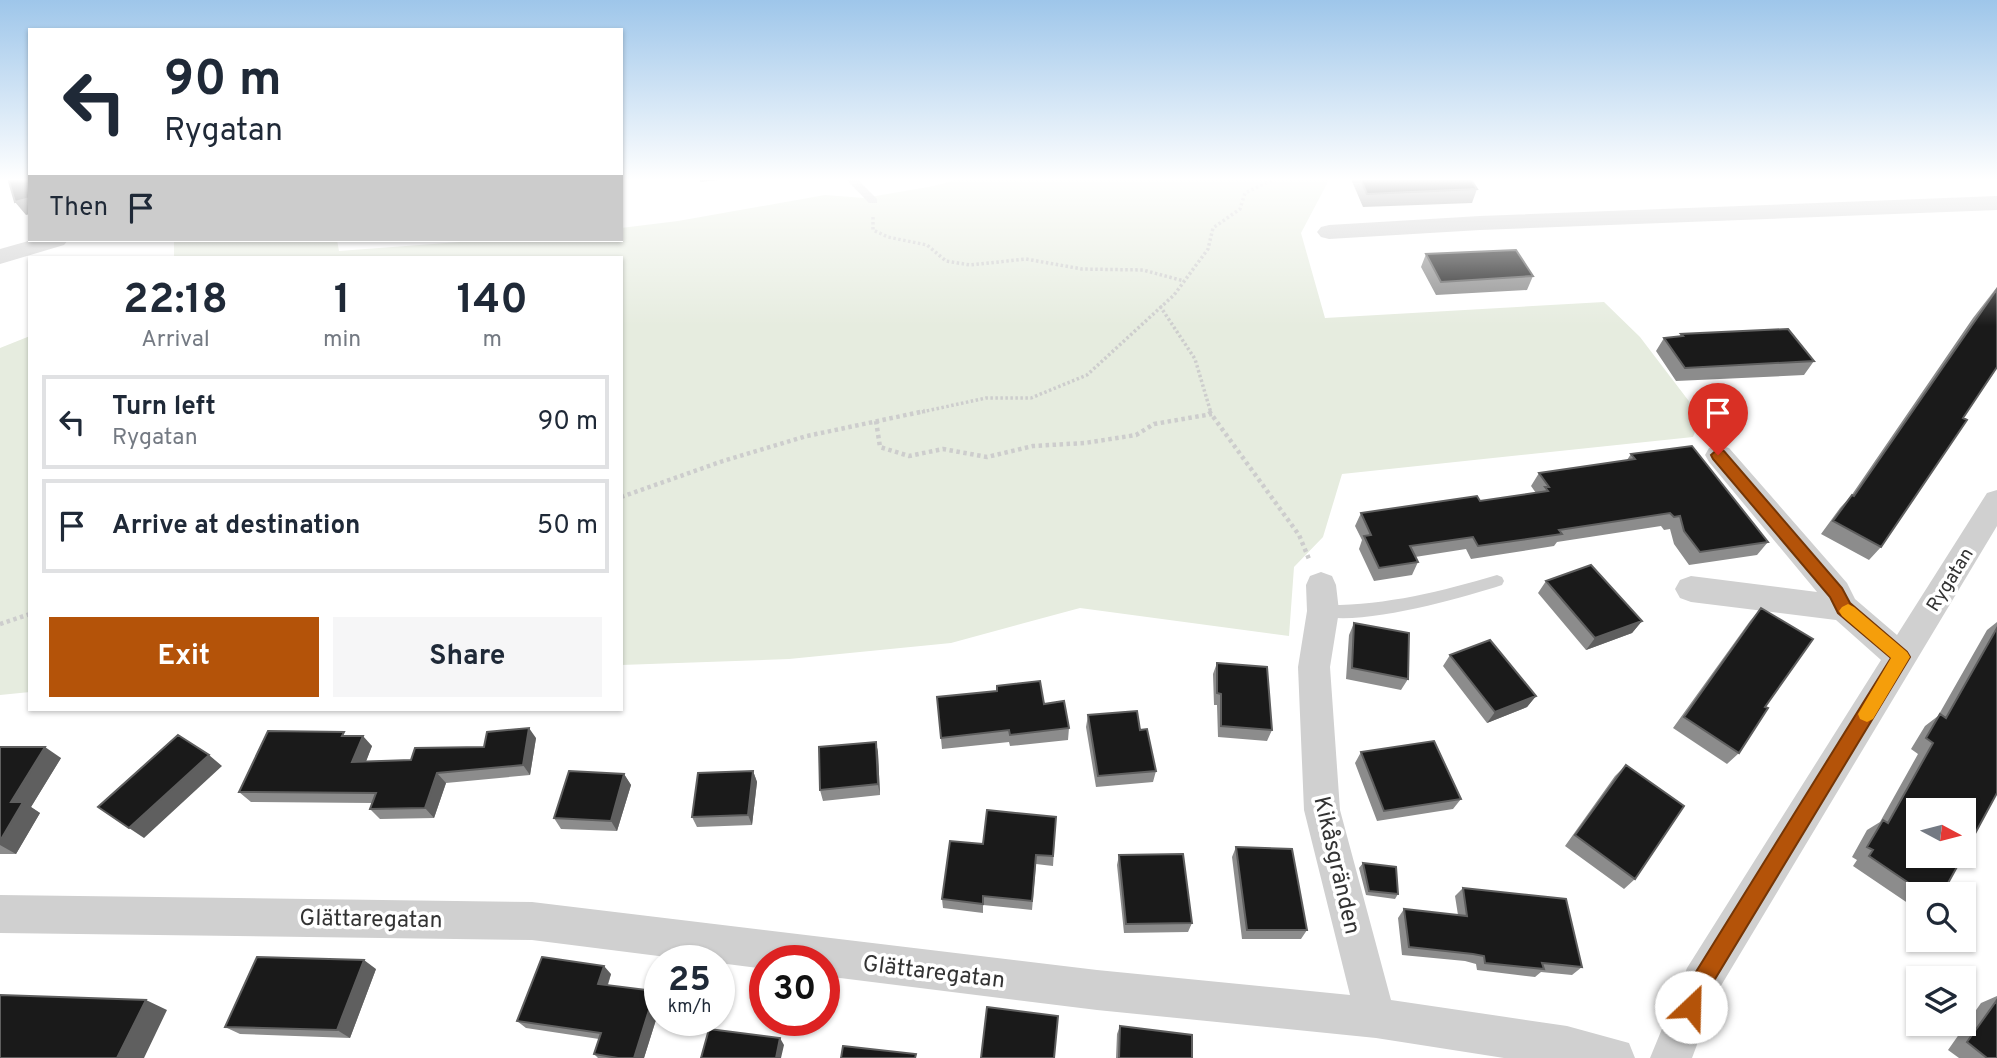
<!DOCTYPE html>
<meta charset="utf-8">
<style>
:root{--surface:#fff;--page:#f6f6f7;--text:#1f2937;--muted:#747a83;--line:#e0e1e3;--accent:#b45309}
body{margin:0;font-family:Overpass,sans-serif;background:var(--page);color:var(--text);height:100vh;display:flex;flex-direction:column;font-size:26px;white-space:nowrap}
*{box-sizing:border-box;margin:0}
p{font-size:23px;color:var(--muted)}
.icon{flex:none;width:38px;height:38px;fill:none;stroke:currentColor;stroke-width:2;stroke-linecap:round;stroke-linejoin:round}
.map{position:relative;flex:1;overflow:hidden}
.side{position:absolute;left:28px;top:256px;width:595px;height:455px;display:flex;flex-direction:column;background:var(--surface);border-radius:0px;box-shadow:0 2px 5px #0004}
.side>*{flex:none}
.guide{position:absolute;left:28px;top:28px;width:595px;height:214px;border-radius:0px;box-shadow:0 2px 5px #0004;background:#fff;color:var(--text);overflow:hidden}
.needle{width:46px;rotate:97deg}
.tools{position:absolute;left:1906px;top:798px;display:grid;gap:14px}
.tools a{display:grid;place-items:center;width:70px;height:70px;border-radius:0px;background:var(--surface);box-shadow:0 2px 5px #0004;font-size:35px}
.speed{position:absolute;left:644px;top:945px;display:flex;gap:14px;font-size:35px;font-weight:700;text-align:center}
.speed>*{display:grid;place-content:center;width:91px;height:91px;border-radius:50%;background:var(--surface);box-shadow:0 2px 5px #0004;line-height:1}
.speed small{font-size:18px;font-weight:400}
.speed .limit{border:10px solid #d22;background:#fff;color:#111}
.pin{position:absolute;display:grid;place-items:center;width:60px;height:60px;color:#fff;margin:-72px -30px;border-radius:50% 50% 50% 0;rotate:-45deg;box-shadow:0 0 7px #0007}
.pin .icon{rotate:45deg}
.me{position:absolute;width:77px;margin:-38px;rotate:24deg;stroke-linejoin:round;filter:drop-shadow(0 0 5px #0008)}
.turn{display:flex;align-items:center;gap:24px;height:147px;padding:0 21px;font-size:32px}
.turn .icon{width:91px;height:91px;stroke-width:2.5}
.turn b{display:block;font-size:49px;line-height:60px}
.then{display:flex;align-items:center;height:66px;padding:0 21px;background:#0003;gap:14px;font-size:26px}
.eta{display:flex;justify-content:space-evenly;align-items:center;height:119px;text-align:center}
.eta b{font-size:42px;font-weight:700;line-height:49px}
.cta{display:flex;gap:14px;margin-top:auto;padding:14px 21px}
.cta a{flex:1;height:80px;border-radius:0px;background:var(--accent);color:#fff;font-size:28px;font-weight:700;line-height:80px;text-align:center}
.cta a+a{background:var(--page);color:var(--text)}
ul{padding:0;list-style:none}
li{display:flex;align-items:center;gap:21px;height:94px;margin:0 14px 10px;padding:0 7px;border:4px solid var(--line);border-radius:0px}
li div{flex:1}
li b{display:block;font-size:26px}
li em{font-style:normal}
.map>svg:first-child{display:block}
</style>
<div class="map">
<svg width="1997" height="1058" viewBox="0 0 1997 1058">
<rect width="100%" height="100%" fill="#fff"/>
<path fill="#e6ecdf" d="M963 178H1330L1301 233 1325 318 1604 302 1640 337 1701 417 1693 437 1342 474 1323 537 1294 567 1289 636 1080 608 951 643 789 659 621 665V257H174V240H337L339 251 486 240H621V228L678 221 825 195 864 198 934 186Z
M30 336V692L0 695V348Z"/>
<g fill="none" stroke-linecap="round" stroke-linejoin="round">
<path stroke="#cdcdcd" stroke-width="3.5" stroke-dasharray="2.5 2.5" stroke-linecap="butt" d="M873 217V230L888 237 927 245 946 261 970 265 1026 259 1082 269 1143 270 1184 281
M1160 306 1195 359 1211 413
M917 413 986 398H1031L1087 375 1174 295 1208 249 1213 228 1240 209 1245 193 1276 178"/>
<path stroke="#cdcdcd" stroke-width="4.5" stroke-dasharray="3.5 3.5" stroke-linecap="butt" d="M1209 411 1299 535 1309 559
M876 421 880 447 909 456 943 449 987 457 1033 446 1085 443 1136 435 1154 424 1212 414
M621 497 723 461 807 436 925 411
M0 624 30 614"/>
<path fill="#d0d0d0" fill-rule="evenodd" d="M845 178H856L877 199V203H869Z
M1497 575 1502 577 1504 581 1502 585C1462 598 1356 628 1318 615L1316 611 1318 607 1323 605C1383 606 1440 592 1497 575Z"/>
<path fill="#d0d0d0" fill-rule="evenodd" d="M1997 196V210L1480 230 1329 239 1321 237 1317 232 1321 227 1329 225 1480 216Z
M32 240H68L64 245 0 264V249Z
M1719 445 1729 448 1847 583 1855 599 1897 635 1987 493 1997 490V526L1716 994 1692 1058H1650L1687 968 1881 660 1836 620 1691 602 1680 598 1675 589 1680 580 1691 576 1817 592 1709 462 1705 455 1709 448Z
M1321 572 1332 576 1336 585 1339 611 1330 667 1340 810 1391 1000 1567 1026 1629 1043 1635 1058H1504L1376 1038 1097 1010 824 976V961H765V969L719 963V961H698L532 940 0 933V895L532 902 1097 970 1350 995 1304 810 1298 667 1307 611 1306 585 1310 576Z"/>
</g>
<path fill="#8c8c8c" d="M1351 178H1470L1477 189 1472 203 1363 207 1351 179Z
M1426 254 1533 276 1527 290 1436 295 1421 267Z
M1997 287V368L1963 418 1881 547 1869 560 1821 534 1840 508 1851 496 1973 318Z
M1681 334 1814 361 1804 375 1676 381 1656 351 1664 338 1679 337Z
M1631 454 1768 542 1757 555 1689 565 1674 544 1670 529 1664 530 1661 526 1557 542 1554 546 1471 559 1466 549 1415 557 1418 562 1412 575 1374 581 1359 549 1362 540 1355 526 1361 513 1480 501 1536 493 1531 486 1539 473 1627 460Z
M1546 581 1642 621 1632 633 1586 650 1538 593Z
M1761 608 1765 707 1739 753 1727 764 1673 728 1750 621Z
M1997 622V793L1942 894H1918V910L1853 866 1857 860 1852 857 1867 830 1880 822 1918 754 1911 749 1925 726 1938 716 1987 630Z
M1354 623 1408 679 1401 690 1346 679 1349 635Z
M1450 655 1536 696 1527 707 1487 723 1443 666Z
M1217 663 1272 730 1267 741 1218 737 1217 705H1214L1213 674Z
M997 686 1044 704 1069 728 1068 740 1010 746 1009 742 942 749 937 697 997 691Z
M1088 715 1140 730 1156 771 1153 782 1096 787 1086 727Z
M349 736 372 746 366 761 411 760 536 738 530 775 446 783 434 818 380 819 370 809 372 803 251 802 239 792Z
M876 742 878 753 880 795 823 801 820 790Z
M0 747 61 758 31 807 40 813 16 854H0Z
M1361 752 1461 799 1453 809 1377 821 1355 763Z
M1626 765 1635 879 1624 889 1565 846 1615 776Z
M753 771 757 782 752 825 697 827 692 817Z
M624 774 631 785 617 831 561 829 554 818Z
M1056 817 1053 866 1036 864 1032 910 983 905V913L943 908 942 899 983 844Z
M1236 847 1307 930 1301 939H1242L1232 857Z
M1119 855 1192 923 1188 932 1124 933 1117 865Z
M1363 863 1398 894 1395 899 1366 895 1359 868Z
M1463 888 1582 967 1572 975 1541 972 1535 977 1477 970 1476 964 1465 961 1402 955 1398 918 1404 909 1458 915 1455 896Z
M376 969 350 1038 240 1034 225 1027Z
M611 974 608 985 655 991 660 997V1007L644 1058H598L594 1054 599 1039 526 1028 517 1021Z
M1997 996V1058H1959L1948 1050 1981 1003Z
M1120 1026 1192 1058H1116L1117 1034Z"/>
<path fill="#5f5f5f" d="M699 178H737L700 182Z
M30 198V214L26 215 15 202Z
M1642 621 1632 633 1586 650 1595 638Z
M1536 696 1527 707 1487 723 1495 712Z
M529 728 536 738 530 775 523 765Z
M363 736 372 746 362 772 352 762Z
M876 742 878 753 880 795 878 784Z
M45 747 61 758 31 807 40 813 16 854 0 845V841L11 802Z
M209 755 222 766 144 838 129 828Z
M753 771 757 782 752 825 748 815Z
M437 773 446 783 434 818 425 808Z
M624 774 631 785 617 831 611 821Z
M364 960 376 969 350 1038 337 1030Z
M604 966 611 974 605 992 598 984Z
M655 991 660 997V1007L644 1058H634Z
M146 1000 167 1010 144 1058H117Z
M780 1038 784 1045 781 1058H776Z"/>
<path fill="#1a1a1a" stroke="#5f5f5f" stroke-width="2" d="M8 178H30V198L15 202Z
M1360 178H1470L1477 189 1367 194Z
M1516 250 1533 276 1441 282 1426 254Z
M1997 289V367L1963 418 1967 420 1881 547 1833 521 1852 495 1854 496Z
M1788 329 1814 361 1685 368 1664 338 1683 336 1681 334Z
M1692 446 1768 542 1700 552 1684 531 1680 516 1674 517 1670 513 1559 530 1562 534 1478 546 1473 537 1410 546 1418 562 1379 568 1364 536 1371 535 1361 513 1477 496 1480 501 1548 491 1545 487H1549L1539 473 1635 459 1631 454Z
M1591 565 1642 621 1595 638 1546 581Z
M1761 608 1813 639 1765 707 1768 708 1739 753 1684 717Z
M1354 623 1409 633 1408 679 1352 668Z
M1997 628V793L1964 854V810H1918V856H1963L1942 894H1925L1869 856 1873 850 1867 847 1883 820 1888 823 1933 743 1926 738 1940 714 1946 718Z
M1490 640 1536 696 1495 712 1450 655Z
M1217 663 1267 667 1272 730 1221 726V694L1217 693Z
M1040 681 1044 704 1064 701 1069 728 1010 735 1009 730 941 738 937 697 997 691V686Z
M1137 711 1140 730 1147 729 1156 771 1098 776 1088 715Z
M529 728 523 765 437 773 425 808 370 809 376 793 239 792 268 731 344 732 342 736H363L352 762 411 760 415 748 484 747 487 732Z
M178 735 209 755 129 828 98 807Z
M1434 741 1461 799 1384 811 1361 752Z
M876 742 878 784 820 790 819 747Z
M0 747H45L11 802H23L0 841Z
M1626 765 1684 806 1635 879 1575 835Z
M569 771 624 774 611 821 554 818Z
M753 771 748 815 692 817 698 773Z
M987 810 1056 817 1053 856 1036 855 1032 901 983 896V904L942 899 950 841 983 844Z
M1236 847 1292 849 1307 930H1247Z
M1183 854 1192 923 1126 924 1119 855Z
M1363 863 1396 867 1398 894 1369 891Z
M1463 888 1566 899 1582 967 1542 963 1544 969 1485 963 1484 956 1473 954 1409 947 1404 909 1467 916Z
M257 957 364 960 337 1030 225 1027Z
M542 957 604 966 598 984 655 991 634 1058H618L594 1054 601 1033 517 1021Z
M0 995 146 1000 117 1058H0Z
M1997 1000V1058H1987L1967 1042Z
M987 1007 1058 1016 1054 1058H981Z
M1120 1026 1192 1035V1058H1119Z
M709 1029 780 1038 776 1058H701Z
M843 1046 916 1054 915 1058H841Z"/>
<linearGradient id="sky" x2="0" y2="1"><stop stop-color="#9ec6ea"/><stop offset="0.55" stop-color="#fff"/><stop offset="1" stop-color="#fff" stop-opacity="0"/></linearGradient>
<rect width="1997" height="326" fill="url(#sky)"/>
<path fill="#b45309" stroke="#753606" stroke-width="2" d="M1718 449 1724 451 1842 588 1850 603 1907 652 1910 657 1709 989 1699 1015 1691 1018 1683 1015 1680 1007 1694 975 1891 658 1838 613 1830 597 1713 459 1711 455Z"/>
<path fill="#f59e0b" d="M1848 604 1854 607 1907 652 1910 657 1873 719 1867 722 1860 719 1858 714 1891 658 1842 616 1839 611 1842 607Z"/>
<g text-anchor="middle" stroke-width="7" stroke-linejoin="round" paint-order="stroke">
<g font-size="19" fill="#333" stroke="#fff">
<text transform="translate(1949 579) rotate(-58)" y="7">Rygatan</text>
</g>
<g font-size="23" fill="#333" stroke="#fff">
<text transform="translate(1338 865) rotate(77)" y="8">Kikåsgränden</text>
<text transform="translate(371 918) rotate(1)" y="8">Glättaregatan</text>
<text transform="translate(934 971) rotate(7)" y="8">Glättaregatan</text>
</g>
</g>
</svg>
<div class="tools">
<a><svg class="needle" viewBox="-14 -14 28 28"><path d="M0-13l5 13h-10z" fill="#e53935"/><path d="M0 13l5-13h-10z" fill="#747a83"/></svg></a>
<a><svg class="icon" aria-label="search" viewBox="0 0 24 24"><circle cx="10" cy="10" r="6"/><path d="M15 15l6 6"/></svg></a>
<a><svg class="icon" aria-label="layers" viewBox="0 0 24 24"><path d="M12 4l9 5-9 5-9-5zM3 14l9 5 9-5"/></svg></a>
</div>
<div class="speed"><div>25<small>km/h</small></div><div class="limit">30</div></div>
<div class="pin" style="left:1718px;top:455px;background:#d93025"><svg class="icon" aria-label="arrive" viewBox="0 0 24 24"><path d="M6 21V4h12l-3 4 3 4H6"/></svg></div>
<svg class="me" style="left:1691px;top:1007px" viewBox="-20 -20 40 40"><circle r="19" fill="#fff"/><path d="M0-13L10 11 0 6-10 11z" fill="#b45309"/></svg>
<div class="guide">
<div class="turn"><svg class="icon" aria-label="left" viewBox="0 0 24 24"><path d="M17 20v-9H6M10 6l-5 5 5 5"/></svg><div><b>90 m</b>Rygatan</div></div>
<div class="then">Then<svg class="icon" aria-label="arrive" viewBox="0 0 24 24"><path d="M6 21V4h12l-3 4 3 4H6"/></svg></div>
</div>
<section class="side">
<div class="eta">
<div><b>22:18</b><p>Arrival</p></div>
<div><b>1</b><p>min</p></div>
<div><b>140</b><p>m</p></div>
</div>
<ul>
<li><svg class="icon" aria-label="left" viewBox="0 0 24 24"><path d="M17 20v-9H6M10 6l-5 5 5 5"/></svg><div><b>Turn left</b><p>Rygatan</p></div><em>90 m</em></li>
<li><svg class="icon" aria-label="arrive" viewBox="0 0 24 24"><path d="M6 21V4h12l-3 4 3 4H6"/></svg><div><b>Arrive at destination</b></div><em>50 m</em></li>
</ul>
<div class="cta"><a>Exit</a><a>Share</a></div>
</section>
</div>
